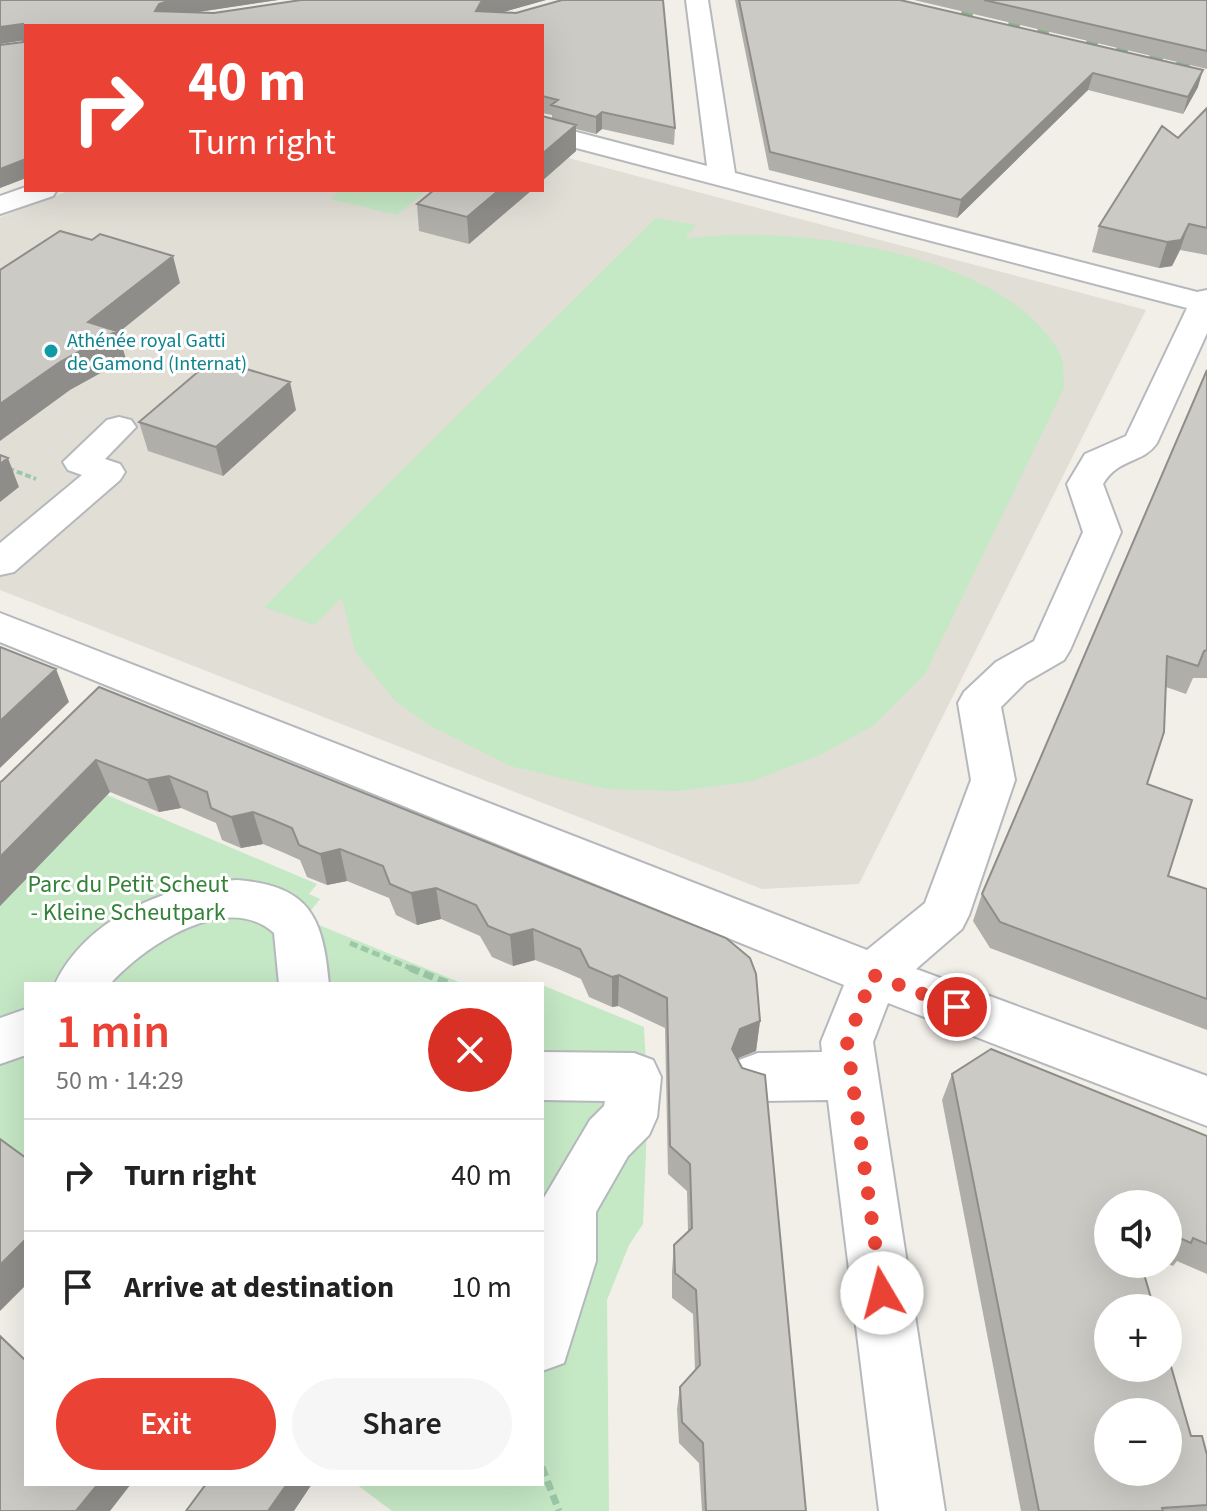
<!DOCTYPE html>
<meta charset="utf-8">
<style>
:root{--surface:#fff;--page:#f6f6f6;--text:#222;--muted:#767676;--line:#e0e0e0;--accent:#ea4335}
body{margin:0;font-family:"Source Sans 3",sans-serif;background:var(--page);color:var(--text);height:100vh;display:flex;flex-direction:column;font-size:30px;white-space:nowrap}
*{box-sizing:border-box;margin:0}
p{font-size:26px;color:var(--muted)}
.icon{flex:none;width:44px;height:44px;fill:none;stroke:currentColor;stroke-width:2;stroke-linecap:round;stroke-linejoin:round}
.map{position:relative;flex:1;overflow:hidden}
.side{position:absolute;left:24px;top:982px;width:520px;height:504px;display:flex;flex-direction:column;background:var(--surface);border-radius:0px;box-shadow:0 8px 32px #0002}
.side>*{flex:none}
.top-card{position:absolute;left:24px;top:24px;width:520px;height:168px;border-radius:0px;box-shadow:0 8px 32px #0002;background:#ea4335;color:#fff;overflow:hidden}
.buttons{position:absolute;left:1094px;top:1190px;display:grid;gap:16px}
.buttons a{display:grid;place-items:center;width:88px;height:88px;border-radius:50%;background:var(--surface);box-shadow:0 8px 32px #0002;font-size:40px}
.pin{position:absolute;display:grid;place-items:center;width:68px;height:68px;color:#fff;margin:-34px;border:4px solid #fff;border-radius:50%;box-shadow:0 2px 8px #0007}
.me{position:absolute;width:88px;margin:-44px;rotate:352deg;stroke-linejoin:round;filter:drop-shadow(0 0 6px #0008)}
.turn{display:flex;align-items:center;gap:28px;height:168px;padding:0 32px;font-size:36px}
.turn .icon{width:104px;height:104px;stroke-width:2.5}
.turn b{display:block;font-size:56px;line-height:68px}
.round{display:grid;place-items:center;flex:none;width:84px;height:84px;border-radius:42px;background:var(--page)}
.overview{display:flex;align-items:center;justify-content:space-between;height:136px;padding:0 32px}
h1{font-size:48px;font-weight:600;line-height:60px;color:var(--accent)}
.primary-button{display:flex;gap:16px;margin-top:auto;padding:16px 32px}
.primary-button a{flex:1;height:92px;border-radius:48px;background:var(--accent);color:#fff;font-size:32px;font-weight:600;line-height:92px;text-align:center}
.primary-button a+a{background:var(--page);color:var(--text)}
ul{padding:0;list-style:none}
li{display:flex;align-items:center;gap:24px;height:112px;padding:0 32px;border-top:2px solid var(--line)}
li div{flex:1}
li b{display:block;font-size:30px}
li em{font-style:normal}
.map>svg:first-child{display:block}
</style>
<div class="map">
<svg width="1207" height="1511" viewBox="0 0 1207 1511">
<rect width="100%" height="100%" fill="#f1efe8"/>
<path fill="#e1ded6" d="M542 151 1146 310 859 884 762 889 0 590V217L71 190H542Z"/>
<path fill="#c5e8c5" d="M341 190H427L397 215 330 199Z
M656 218 696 225 685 239C788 223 1003 251 1059 352 1065 361 1063 377 1064 388L925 674 874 725 820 755 749 782 677 791 607 789 510 766 427 724 394 700 355 651 342 598 314 625 264 607Z
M107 795 317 884 309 894 320 899 304 919 464 984H26V1170L0 1151V905Z
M542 985 644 1027 648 1102 643 1224 629 1245 607 1300 609 1511H392L356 1484H542Z"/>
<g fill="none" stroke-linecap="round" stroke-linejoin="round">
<defs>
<path id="minor" d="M686 0H708L735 173 1197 292 1207 290V333L1157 443C1143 464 1119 457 1103 484L1121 532 1070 650 1064 660 1026 682 1001 707 1015 780 969 915 962 929 916 969 1207 1076V1126L888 1003 873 1042 945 1511H879L828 1100 758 1101 739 1094 731 1077 739 1060 758 1053 822 1052 821 1042 844 985 0 642V613L867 950 925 903 971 780 958 703 964 692 996 662 1034 641 1083 532 1067 484 1085 454 1126 436 1187 308 542 139V123L707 166Z
M26 187V190H57L53 196 0 214V196Z
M119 417 131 420 136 427 105 459 120 464 125 472 120 480 14 572 0 575V543L82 475 68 470 63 462 107 420Z
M237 880C310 886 323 917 329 984H279L274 933C226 890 144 946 110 984H55C87 917 167 885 237 880Z
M26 1009V1055L0 1064V1018Z
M542 1052 634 1053 653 1060 661 1077 657 1117 649 1135 628 1156 596 1212V1261L564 1363 542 1371V1201L590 1120 604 1106 605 1101 542 1100Z"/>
</defs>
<use href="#minor" stroke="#b5b8bc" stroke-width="4"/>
<path stroke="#9cc7a9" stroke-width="4" stroke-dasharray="6 3" stroke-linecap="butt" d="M0 465 36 479"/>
<path stroke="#9cc7a9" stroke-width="5" stroke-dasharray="8 4" stroke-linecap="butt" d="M350 943 415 970"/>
<path stroke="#9cc7a9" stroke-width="7" stroke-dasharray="10 5" stroke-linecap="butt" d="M410 968 450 984
M542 1467 559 1511"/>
<use href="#minor" fill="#fff" fill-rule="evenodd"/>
</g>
<g fill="#89b387">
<circle cx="967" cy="14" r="6"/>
<circle cx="1014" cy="25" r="6"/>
<circle cx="1043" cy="32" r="6"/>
<circle cx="1092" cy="43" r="6"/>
<circle cx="1122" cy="50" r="6"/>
<circle cx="1156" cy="58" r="7"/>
<circle cx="1183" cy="64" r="7"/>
</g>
<path fill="#afaea9" d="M0 0H278L197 12 214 13 301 0H546L503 12 516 13 562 0H663L675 128 674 145 602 129 596 134 576 129V151L542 181V116L552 119V115L542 113V26H26V178L0 188V45L23 42V40L0 44Z
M735 0H900L1198 87 1183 114 1088 90 957 218 769 170Z
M914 0H1207V69Z
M1207 108V255L1180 250 1172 266 1159 268 1092 252 1099 226Z
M434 190H532L469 244 419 231 417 204Z
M1207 370V678H1193L1186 694 1166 687 1147 784 1168 876 1207 889V1030L990 948 973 921 982 894Z
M296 410 223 476 148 451 139 422Z
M99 687 760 1021 756 1051 737 1058 806 1511H702L699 1463 679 1443 677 1409 680 1387 695 1370 693 1314 672 1298V1271L674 1245 688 1231 687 1191 668 1174 665 1028 618 1006 612 1007 589 997 581 979 558 969 535 960 513 966 492 957 480 936 441 919 417 925 396 915 389 898 347 881 327 885 307 877 300 860 282 852 263 844 241 848 222 840 216 823 181 808 159 812 110 792 0 906V782L2 781Z
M952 1074 1207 1136V1274L1177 1261 1173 1266 1168 1264V1204H1108L1191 1436 1207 1455V1511H1021L942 1100Z"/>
<path fill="#8f8d8a" d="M171 0H278L172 16 155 11 159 4Z
M489 0H546L482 18 476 11 481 2Z
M23 24 26 40 0 44V27Z
M1203 70 1198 87 1183 114 1188 97Z
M1093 73 1088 90 957 218 961 200Z
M602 112V129L596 134V117Z
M576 125V151L542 181V154Z
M26 159V178L0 188V169Z
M499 190H532L469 244 467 217Z
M1189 224 1180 250 1172 266 1159 268 1167 242Z
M173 256 180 283 118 333 126 359 70 390 0 441V404L88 322Z
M290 382 296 410 223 476 216 447Z
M8 458 19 487 0 502V464Z
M56 669 69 702 0 768V721Z
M96 760 110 792 0 906V857Z
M169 776 181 808 159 812 147 780Z
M253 812 263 844 241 848 231 817Z
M340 849 347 881 327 885 320 854Z
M436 888 441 919 417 925 411 893Z
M533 929 535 960 513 966 510 935Z
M619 975 618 1006 612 1007V977Z
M760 1021 756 1051 736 1059 732 1049 740 1029Z
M26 1239V1285L0 1311V1265Z
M98 1484H131L110 1511H76Z
M287 1484H312L294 1511H268Z"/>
<path fill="#cccac5" stroke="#8f8d8a" stroke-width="2" fill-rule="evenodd" d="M0 0H171L159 4 155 11 214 13 301 0H489L481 2 476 11 516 13 562 0H663L675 128 602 112 596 117 551 105 558 100 542 96V26H26V159L0 169V45L23 42V24L0 27Z
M739 0H900L1203 70 1188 97 1093 73 961 200 770 152Z
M984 0H1207V51Z
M1207 108V228L1189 224 1181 240 1167 242 1099 226 1162 126 1178 138Z
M542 116 576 125 542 154Z
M434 190H499L467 217 417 204Z
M60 231 92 240 100 234 173 256 88 322 117 331 60 362 0 404V270Z
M213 359 290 382 216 447 139 422Z
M1207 370V650L1204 651 1198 666 1167 656 1164 732 1147 784 1192 800 1168 876 1207 889V999L1000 922 982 894Z
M0 455 8 458 0 464Z
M0 647 56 669 0 721Z
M99 687 726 938 750 958 756 974 760 1021 740 1029 732 1049 742 1068 765 1075 806 1511H706L703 1443 682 1422 680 1387 700 1365 696 1290 675 1273 674 1245 692 1228 690 1164 670 1146 667 998 619 975 612 977 589 967 580 949 556 939 533 929 510 935 488 926 476 905 436 888 411 893 390 884 383 866 340 849 320 854 299 845 292 828 273 820 253 812 231 817 211 808 207 792 169 776 147 780 96 760 0 857V782L2 781Z
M991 1049 1207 1136V1244L1193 1238 1191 1243 1168 1233V1204H1108V1264H1141L1154 1308H1108V1368H1168V1356L1191 1436H1202L1207 1455V1505L1162 1508 1163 1511H1039L952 1074ZM1108 1412H1168V1472H1108Z
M0 1139 26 1158V1239L0 1265Z
M0 1336 26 1361V1484H98L76 1511H0Z
M206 1484H287L268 1511H186Z"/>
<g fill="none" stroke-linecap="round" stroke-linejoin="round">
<path stroke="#ea4335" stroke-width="14" stroke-dasharray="0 25.2" d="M882 1293 847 1042 873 975 957 1007"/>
</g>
<circle fill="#0f9aa8" stroke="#fff" stroke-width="3" cx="51" cy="351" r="8"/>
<g text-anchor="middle" stroke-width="6" stroke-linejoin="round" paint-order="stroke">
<g font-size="20" fill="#0d838f" stroke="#fff" text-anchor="start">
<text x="67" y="347">Athénée royal Gatti<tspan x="67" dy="23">de Gamond (Internat)</tspan></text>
</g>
<g font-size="24" fill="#348238" stroke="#fff">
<text x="128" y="892">Parc du Petit Scheut<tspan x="128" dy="28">- Kleine Scheutpark</tspan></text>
</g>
</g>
</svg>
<div class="buttons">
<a><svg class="icon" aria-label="sound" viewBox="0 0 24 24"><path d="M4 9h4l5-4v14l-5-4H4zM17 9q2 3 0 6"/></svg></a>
<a>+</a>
<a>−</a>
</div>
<div class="pin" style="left:957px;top:1007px;background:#d93025"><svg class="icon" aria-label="arrive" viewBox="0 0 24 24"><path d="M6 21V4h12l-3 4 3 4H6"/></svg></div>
<svg class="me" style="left:882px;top:1293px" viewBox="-20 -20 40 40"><circle r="19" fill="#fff"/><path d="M0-13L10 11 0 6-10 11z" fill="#ea4335"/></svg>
<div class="top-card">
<div class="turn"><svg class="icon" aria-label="right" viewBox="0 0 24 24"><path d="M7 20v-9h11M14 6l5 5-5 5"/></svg><div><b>40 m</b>Turn right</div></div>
</div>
<section class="side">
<div class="overview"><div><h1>1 min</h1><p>50 m · 14:29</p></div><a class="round" style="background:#d93025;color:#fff"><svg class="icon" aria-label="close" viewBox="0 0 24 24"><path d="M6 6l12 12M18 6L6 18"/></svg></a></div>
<ul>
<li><svg class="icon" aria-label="right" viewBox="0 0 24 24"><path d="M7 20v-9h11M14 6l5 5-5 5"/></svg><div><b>Turn right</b></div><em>40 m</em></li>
<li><svg class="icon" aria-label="arrive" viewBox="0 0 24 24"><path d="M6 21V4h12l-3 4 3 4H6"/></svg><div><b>Arrive at destination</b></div><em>10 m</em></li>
</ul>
<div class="primary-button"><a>Exit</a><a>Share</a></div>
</section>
</div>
